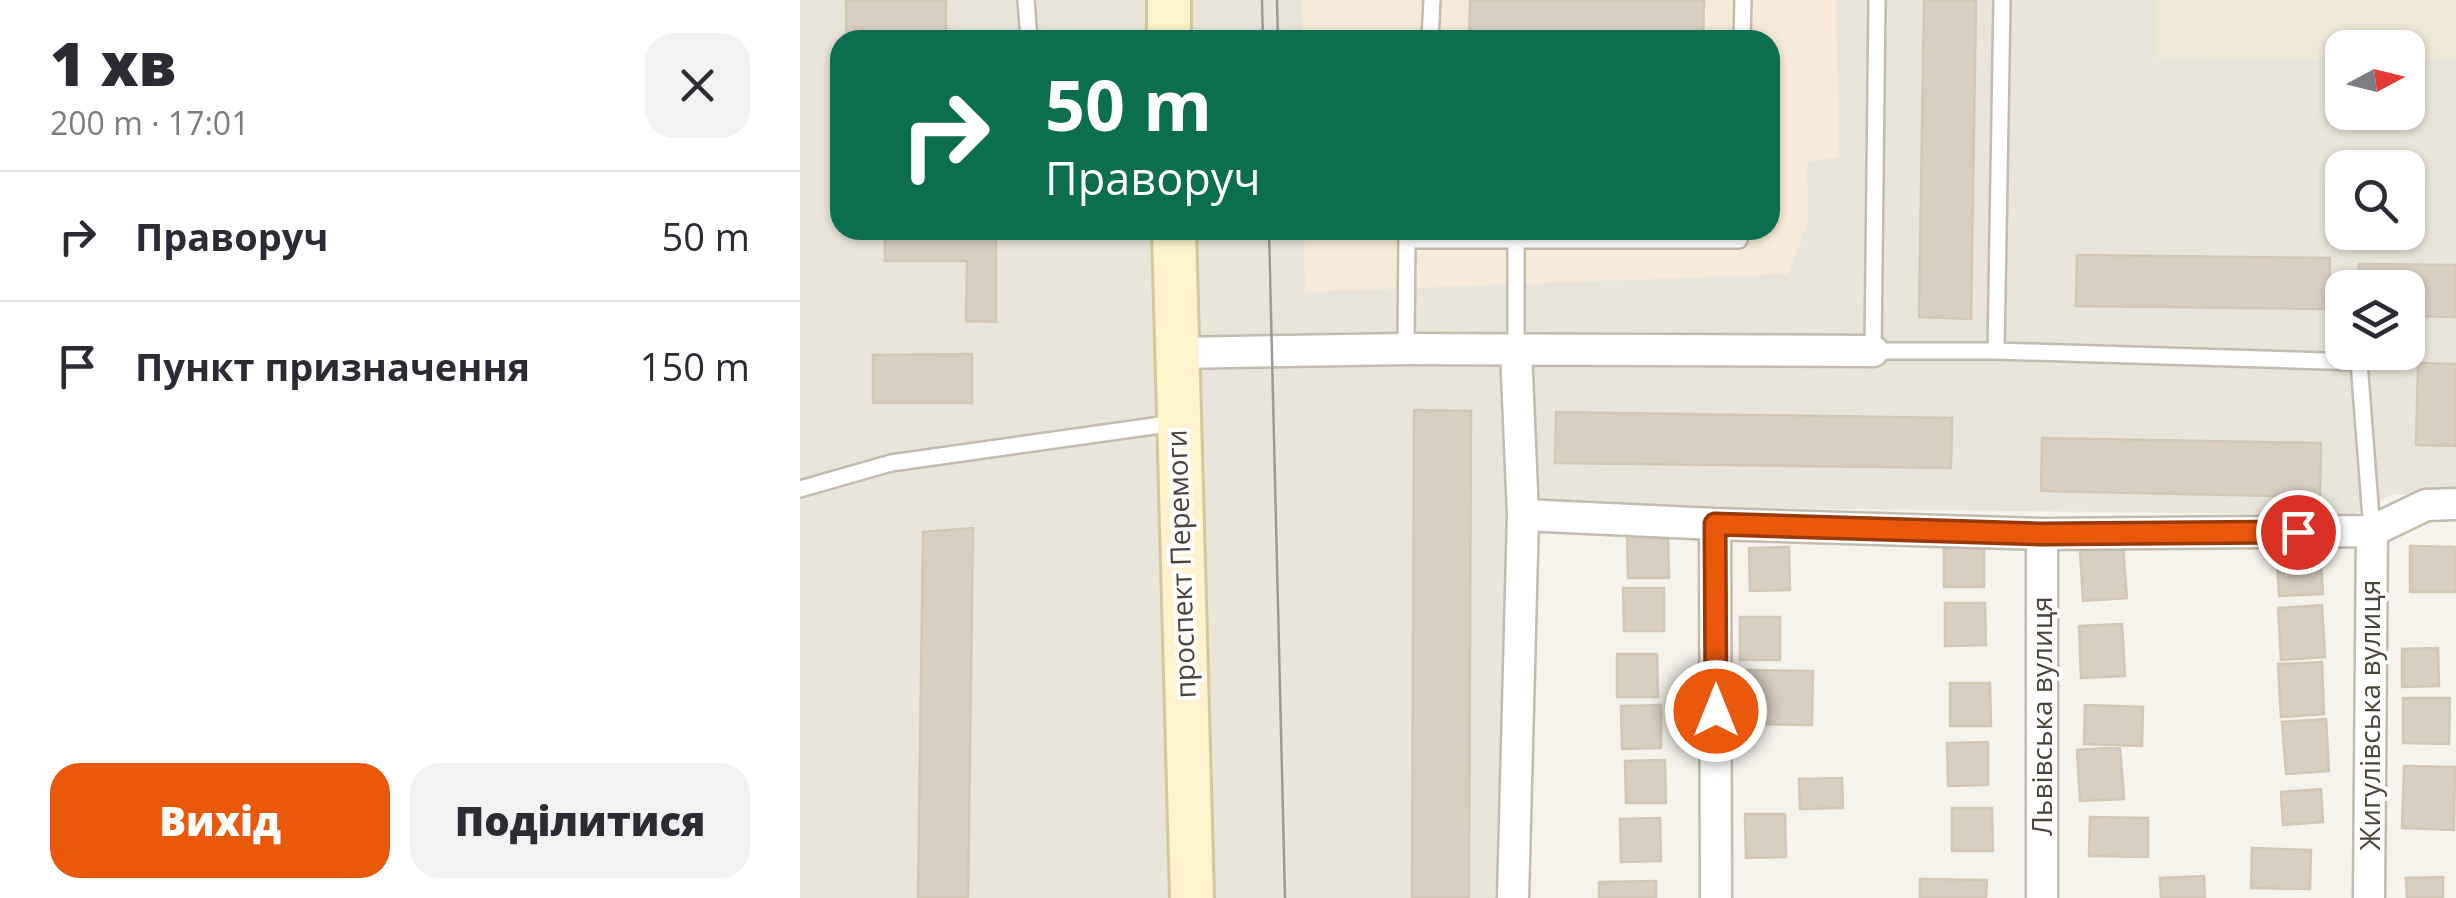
<!DOCTYPE html>
<html lang="uk">
<meta charset="utf-8">
<style>
:root{--surface:#fff;--page:#f2f2f3;--text:#2b2b33;--muted:#7c7c81;--line:#e1e1e2;--accent:#ea580c}
body{margin:0;font-family:"Open Sans",sans-serif;background:var(--page);color:var(--text);height:100vh;display:flex;flex-direction:column;font-size:38px;white-space:nowrap}
*{box-sizing:border-box;margin:0}
p{font-size:32px;color:var(--muted)}
.icon{flex:none;width:55px;height:55px;fill:none;stroke:currentColor;stroke-width:2;stroke-linecap:round;stroke-linejoin:round}
.map{position:relative;flex:1;overflow:hidden}
.side{display:flex;flex-direction:column;background:var(--surface);width:800px}
.side>*{flex:none}
.top-card{position:absolute;left:30px;top:30px;width:950px;height:210px;border-radius:30px;box-shadow:0 2px 8px #0004;background:#0b6e4f;color:#fff;overflow:hidden}
.needle{width:65px;rotate:83deg}
.tools{position:absolute;left:1525px;top:30px;display:grid;gap:20px}
.tools a{display:grid;place-items:center;width:100px;height:100px;border-radius:20px;background:var(--surface);box-shadow:0 2px 8px #0004;font-size:50px}
.pin{position:absolute;display:grid;place-items:center;width:85px;height:85px;color:#fff;margin:-42px;border:5px solid #fff;border-radius:50%;box-shadow:0 2px 10px #0007}
.me{position:absolute;width:110px;margin:-55px;rotate:0deg;stroke-linejoin:round;filter:drop-shadow(0 0 8px #0008)}
.turn{display:flex;align-items:center;gap:35px;height:210px;padding:0 50px;font-size:45px}
.turn .icon{width:130px;height:130px;stroke-width:2.5}
.turn b{display:block;font-size:70px;line-height:85px}
.round{display:grid;place-items:center;flex:none;width:105px;height:105px;border-radius:30px;background:var(--page)}
.head{display:flex;align-items:center;justify-content:space-between;height:170px;padding:0 50px}
h1{font-size:60px;font-weight:800;line-height:75px}
.action{display:flex;gap:20px;margin-top:auto;padding:20px 50px}
.action a{flex:1;height:115px;border-radius:30px;background:var(--accent);color:#fff;font-size:40px;font-weight:800;line-height:115px;text-align:center}
.action a+a{background:var(--page);color:var(--text)}
ul{padding:0;list-style:none}
li{display:flex;align-items:center;gap:30px;height:130px;padding:0 50px;border-top:2px solid var(--line)}
li div{flex:1}
li b{display:block;font-size:38px}
li em{font-style:normal}
main{display:flex;flex:1;min-height:0}
.map>svg:first-child{display:block}
</style>
<main>
<section class="side">
<div class="head"><div><h1>1 хв</h1><p>200 m · 17:01</p></div><a class="round"><svg class="icon" aria-label="close" viewBox="0 0 24 24"><path d="M6 6l12 12M18 6L6 18"/></svg></a></div>
<ul>
<li><svg class="icon" aria-label="right" viewBox="0 0 24 24"><path d="M7 20v-9h11M14 6l5 5-5 5"/></svg><div><b>Праворуч</b></div><em>50 m</em></li>
<li><svg class="icon" aria-label="arrive" viewBox="0 0 24 24"><path d="M6 21V4h12l-3 4 3 4H6"/></svg><div><b>Пункт призначення</b></div><em>150 m</em></li>
</ul>
<div class="action"><a>Вихід</a><a>Поділитися</a></div>
</section>
<div class="map">
<svg width="1656" height="898" viewBox="0 0 1656 898">
<rect width="100%" height="100%" fill="#f6f3ec"/>
<path fill="#eae5da" fill-rule="evenodd" d="M0 0H1656V496L1593 494 1553 515 710 505 698 898H0ZM40 40H970V230H40ZM1542 48H1608V112H1542ZM1542 168H1608V232H1542ZM1542 288H1608V352H1542Z"/>
<path fill="#f7ead8" d="M501 0H1036L1039 157 1007 162 1008 222 988 274 505 292 504 230H970V40H502Z"/>
<path fill="#efe8d6" d="M1354 0H1656V59H1608V48H1542V59L1354 58Z"/>
<path fill="#d8cfc1" stroke="#d3c7b4" stroke-width="2.5" d="M46 0H146V40H46Z
M670 0H904L903 40H669Z
M1124 0H1176L1171 319 1119 317Z
M85 230H196V322L166 321 167 261H85Z
M1277 255 1530 258 1529 309 1276 306Z
M1559 264 1656 265V317L1608 316V288H1558Z
M172 354V403H73V355Z
M1618 363 1656 364V446L1616 445Z
M614 410 671 411 669 898H612Z
M756 412 1152 418 1151 468 755 463Z
M1242 438 1521 443 1520 497 1241 491Z
M173 528 168 898H118L123 532Z
M827 535H868L869 578H828Z
M1520 542 1523 594 1479 596 1476 544Z
M1144 544H1184V587H1144Z
M1323 546 1327 598 1283 601 1280 549Z
M1610 546 1656 547V592H1610Z
M989 547 990 590 950 591 949 548Z
M823 588H864V631H824Z
M1145 603H1185L1186 645 1145 646Z
M1522 605 1525 657 1481 660 1478 608Z
M940 617H980V660H940Z
M1322 624 1325 676 1281 678 1279 626Z
M1638 648 1639 686 1602 687V649Z
M817 654H857L858 697H817Z
M1522 662 1524 714 1481 717 1478 664Z
M947 670 1013 671 1012 725 946 724Z
M1150 683H1190L1191 726H1150Z
M1603 698H1650L1649 744 1603 743Z
M861 705V748L822 749 821 706Z
M1285 705 1343 707 1342 746 1284 744Z
M1526 719 1529 771 1486 774 1482 722Z
M1188 742V785L1148 786 1147 743Z
M1320 747 1324 799 1280 801 1277 750Z
M865 760 866 803H826L825 761Z
M1604 766 1655 767 1654 830 1602 828Z
M1042 778 1043 808 1000 809 999 779Z
M1521 789 1523 822 1483 825 1481 792Z
M1152 808H1192L1193 851H1152Z
M945 814H985L986 857 946 858Z
M1290 817 1348 818V857L1289 856Z
M860 818 861 861 821 862 820 819Z
M1452 848 1511 850 1510 889 1451 888Z
M1404 876 1405 898H1361L1360 878Z
M1643 877V898H1607L1606 878Z
M1120 879 1187 880 1186 898H1120Z
M856 881V898H799V882Z"/>
<g fill="none" stroke-linecap="round" stroke-linejoin="round">
<defs>
<path id="lane" d="M226 0 229 40
M1077 0 1073 351H1196L1202 0
M630 40 632 0
M942 40 943 0
M607 240H939V230
M606 349 607 233
M716 350V240
M1196 351 1559 362 1572 531
M0 489 91 463 375 423"/>
<path id="street" d="M376 353 606 349 1073 351
M723 515 915 524 1242 534 1572 531 1626 505 1656 504
M915 524 916 898
M713 898 723 515 716 350
M1242 898V534
M1569 898 1572 531"/>
<path id="secondary" d="M369 0V40
M374 230 392 898"/>
</defs>
<use href="#lane" stroke="#c2bbae" stroke-width="20"/>
<use href="#street" stroke="#c2bbae" stroke-width="35"/>
<use href="#secondary" stroke="#d6c79b" stroke-width="48"/>
<use href="#lane" stroke="#fff" stroke-width="15"/>
<use href="#street" stroke="#fff" stroke-width="30"/>
<use href="#secondary" stroke="#fff3cd" stroke-width="42"/>
<path stroke="#9a9a9a" stroke-width="2.5" d="M462 0 463 40
M477 0 478 40
M469 230 485 898"/>
</g>
<g fill="none" stroke-linecap="round" stroke-linejoin="round">
<defs>
<path id="route" d="M916 711 915 524 1242 534 1498 532"/>
</defs>
<use href="#route" stroke="#983908" stroke-width="25"/>
<use href="#route" stroke="#ea580c" stroke-width="18"/>
</g>
<g text-anchor="middle" stroke-width="8" stroke-linejoin="round" paint-order="stroke">
<g font-size="28" fill="#4b4439" stroke="#fff">
<text transform="translate(381 564) rotate(-92)" y="10">проспект Перемоги</text>
<text transform="translate(1570 715) rotate(-90)" y="10">Жигулівська вулиця</text>
<text transform="translate(1242 716) rotate(-90)" y="10">Львівська вулиця</text>
</g>
</g>
</svg>
<div class="tools">
<a><svg class="needle" viewBox="-14 -14 28 28"><path d="M0-13l5 13h-10z" fill="#e53935"/><path d="M0 13l5-13h-10z" fill="#7c7c81"/></svg></a>
<a><svg class="icon" aria-label="search" viewBox="0 0 24 24"><circle cx="10" cy="10" r="6"/><path d="M15 15l6 6"/></svg></a>
<a><svg class="icon" aria-label="layers" viewBox="0 0 24 24"><path d="M12 4l9 5-9 5-9-5zM3 14l9 5 9-5"/></svg></a>
</div>
<div class="pin" style="left:1498px;top:532px;background:#d93025"><svg class="icon" aria-label="arrive" viewBox="0 0 24 24"><path d="M6 21V4h12l-3 4 3 4H6"/></svg></div>
<svg class="me" style="left:916px;top:711px" viewBox="-20 -20 40 40"><circle r="17" fill="#ea580c" stroke="#fff" stroke-width="3"/><path d="M0-11L8 9 0 5-8 9z" fill="#fff"/></svg>
<div class="top-card">
<div class="turn"><svg class="icon" aria-label="right" viewBox="0 0 24 24"><path d="M7 20v-9h11M14 6l5 5-5 5"/></svg><div><b>50 m</b>Праворуч</div></div>
</div>
</div>
</main>
